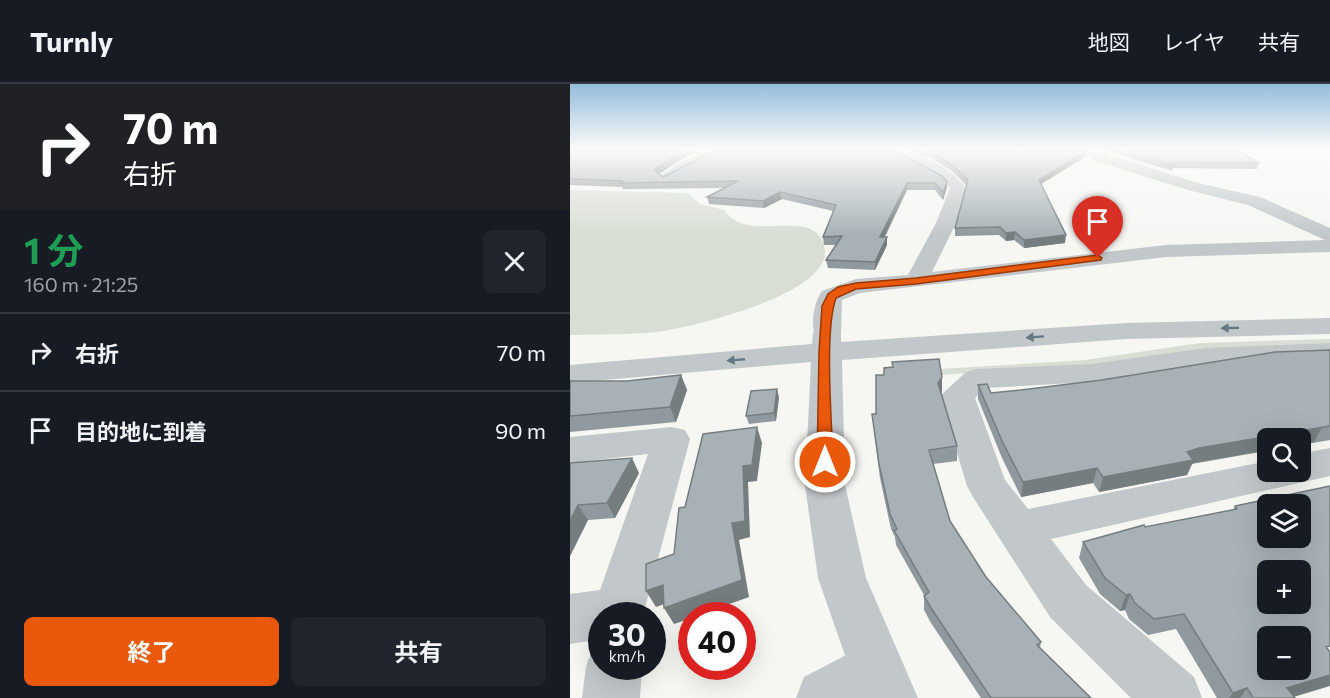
<!DOCTYPE html>
<html lang="ja">
<meta charset="utf-8">
<style>
:root{--surface:#171b24;--page:#20242c;--text:#f1f3f6;--muted:#9ea1a6;--line:#363941;--accent:#ea580c}
body{margin:0;font-family:Commissioner,"Noto Sans JP",sans-serif;background:var(--page);color:var(--text);height:100vh;display:flex;flex-direction:column;font-size:22px;white-space:nowrap}
*{box-sizing:border-box;margin:0}
p{font-size:20px;color:var(--muted)}
.icon{flex:none;width:33px;height:33px;fill:none;stroke:currentColor;stroke-width:2;stroke-linecap:round;stroke-linejoin:round}
.map{position:relative;flex:1;overflow:hidden}
.details{display:flex;flex-direction:column;background:var(--surface);width:570px}
.details>*{flex:none}
.top-card{background:#202124;color:#fff;overflow:hidden}
.buttons{position:absolute;left:687px;top:344px;display:grid;gap:12px}
.buttons a{display:grid;place-items:center;width:54px;height:54px;border-radius:9px;background:var(--surface);box-shadow:0 6px 24px #0002;font-size:30px}
.speed{position:absolute;left:18px;top:518px;display:flex;gap:12px;font-size:30px;font-weight:700;text-align:center}
.speed>*{display:grid;place-content:center;width:78px;height:78px;border-radius:50%;background:var(--surface);box-shadow:0 6px 24px #0002;line-height:1}
.speed small{font-size:15px;font-weight:400}
.speed .limit{border:9px solid #d22;background:#fff;color:#111}
.pin{position:absolute;display:grid;place-items:center;width:51px;height:51px;color:#fff;margin:-62px -26px;border-radius:50% 50% 50% 0;rotate:-45deg;box-shadow:0 0 6px #0007}
.pin .icon{rotate:45deg}
.me{position:absolute;width:66px;margin:-33px;rotate:0deg;stroke-linejoin:round;filter:drop-shadow(0 0 4px #0008)}
.turn{display:flex;align-items:center;gap:21px;height:126px;padding:0 24px;font-size:27px}
.turn .icon{width:78px;height:78px;stroke-width:2.5}
.turn b{display:block;font-size:42px;line-height:51px}
.round{display:grid;place-items:center;flex:none;width:63px;height:63px;border-radius:9px;background:var(--page)}
.summary{display:flex;align-items:center;justify-content:space-between;height:102px;padding:0 24px}
h1{font-size:36px;font-weight:700;line-height:45px;color:#1e9e55}
.button{display:flex;gap:12px;margin-top:auto;padding:12px 24px}
.button a{flex:1;height:69px;border-radius:9px;background:var(--accent);color:#fff;font-size:24px;font-weight:700;line-height:69px;text-align:center}
.button a+a{background:var(--page);color:var(--text)}
ul{padding:0;list-style:none}
li{display:flex;align-items:center;gap:18px;height:78px;padding:0 24px;border-top:2px solid var(--line)}
li div{flex:1}
li b{display:block;font-size:22px}
li em{font-style:normal}
header{display:flex;align-items:center;gap:36px;box-sizing:border-box;height:84px;padding:0 30px;background:var(--surface);border-bottom:2px solid var(--line)}
header strong{font-size:28px}
nav{display:flex;gap:33px;margin-inline-start:auto;font-size:21px}
main{display:flex;flex:1;min-height:0}
.map>svg:first-child{display:block}
</style>
<header>
<strong>Turnly</strong>
<nav><a>地図</a><a>レイヤ</a><a>共有</a></nav>
</header>
<main>
<section class="details">
<div class="top-card">
<div class="turn"><svg class="icon" aria-label="right" viewBox="0 0 24 24"><path d="M7 20v-9h11M14 6l5 5-5 5"/></svg><div><b>70 m</b>右折</div></div>
</div>
<div class="summary"><div><h1>1 分</h1><p>160 m · 21:25</p></div><a class="round"><svg class="icon" aria-label="close" viewBox="0 0 24 24"><path d="M6 6l12 12M18 6L6 18"/></svg></a></div>
<ul>
<li><svg class="icon" aria-label="right" viewBox="0 0 24 24"><path d="M7 20v-9h11M14 6l5 5-5 5"/></svg><div><b>右折</b></div><em>70 m</em></li>
<li><svg class="icon" aria-label="arrive" viewBox="0 0 24 24"><path d="M6 21V4h12l-3 4 3 4H6"/></svg><div><b>目的地に到着</b></div><em>90 m</em></li>
</ul>
<div class="button"><a>終了</a><a>共有</a></div>
</section>
<div class="map">
<svg width="760" height="614" viewBox="0 0 760 614">
<rect width="100%" height="100%" fill="#f6f6f3"/>
<path fill="#d8ded4" d="M0 106 118 109 130 120 154 126C176 159 232 127 250 153 286 206 118 244 87 248 58 251 29 250 0 251Z
M760 255V263L370 291V285L515 276 630 259Z"/>
<g fill="none" stroke-linecap="round" stroke-linejoin="round">
<path fill="#c2c7c9" fill-rule="evenodd" d="M139 65H156L101 96 96 98 88 93 111 78Z
M317 65C342 65 381 82 396 104L386 139 362 188 596 161 755 156 678 121 618 106 525 77 506 65H522L628 99 690 113 760 144V168L596 173 290 209 272 216 271 249 267 255 257 257 247 255C239 243 244 218 252 207L286 195 338 191 366 139 380 104 374 97Z
M760 259V277L636 282 521 298 416 304 405 314 435 396 458 425 698 377V387H730V370L760 364V392L481 455 516 501 624 593 632 614H561L480 533 403 413 397 402 370 312 396 288 407 285 521 280 636 264Z
M102 343 115 346 120 355 73 531H32V555L0 560V510L30 506 78 370 0 379V353Z
M305 556 325 564 333 584 325 604 309 614H226L234 593Z
M32 559V582H72L70 614H12L16 582 24 562Z"/>
<path fill="#c2c7c9" fill-rule="evenodd" d="M760 234V250L556 255 272 276 275 401 296 494 348 614H290L248 494 235 401 241 278 0 299V281L242 260 243 249 247 243 257 241 267 243 271 249V258L556 239Z"/>
</g>
<path fill="#90999d" d="M0 65H133L110 76 89 90 93 93 322 65 377 104 373 116 365 106H337L315 153 317 161 305 186 258 184 256 176 267 161H254L253 153 263 127 212 115 194 124 139 120 137 113 154 104 53 105 52 103 0 101Z
M333 65H512L515 67V73L471 100 495 159 454 164 444 156 436 157 429 151 385 152V144L396 101 382 87 361 74 338 66Z
M530 65H666L689 79 687 85 603 84 602 87Z
M760 266V356L622 380 617 391 529 408 523 399 451 413 432 374 408 315V301L421 309 451 306Z
M111 291 117 306 106 338 0 348V297H57Z
M372 307 371 309 387 362V377L363 380 380 437 416 493 471 558 470 564 521 614H411L361 539 354 526V511L326 461 325 453 321 445 310 394 302 330H306Z
M209 313 206 337 179 340 176 332Z
M0 379 69 389 45 434 18 436 0 472Z
M760 402 724 613 725 614H647L606 545 578 551 559 535 555 526 550 527 530 510 509 474 513 458 575 443 663 426 665 422Z"/>
<path fill="#767d7f" d="M119 65H133L110 76 86 92 84 86 108 70Z
M515 67V73L468 102 469 96Z
M377 98V104L373 116V108Z
M337 99V106L310 161V153Z
M210 108 212 115 194 124 193 117Z
M445 148 444 156 436 157V149Z
M496 151 495 159 454 164V156Z
M317 153V161L305 186V178Z
M111 291 117 306 106 338 100 323Z
M372 293V307L368 313V299Z
M207 305 209 313 206 337 204 329Z
M187 343 192 359 187 397 178 398 180 453 169 456 179 513 129 531H122V534L104 540 94 524 162 439 173 382Z
M752 343 744 358 730 360V354H698V366L624 379 622 380 617 391 529 408 533 393 629 364Z
M62 374 69 389 45 434 37 419Z
M527 384 523 399 451 413 453 398Z
M8 421 18 436 0 472V437Z
M93 501 103 517 86 523 76 507Z
M560 510 555 526 550 527 556 511Z
M760 591V602L720 614 717 604Z
M677 604 670 614H659L663 609Z"/>
<path fill="#a8b2b6" stroke="#767d7f" stroke-width="1.5" fill-rule="evenodd" d="M0 65H119L108 70 84 86 93 93 148 65H322L372 92 377 98 373 108 365 99H337L310 153H317L305 178 256 176 272 152 253 153 266 121 210 108 193 117 137 113 168 97 50 99 53 97 0 95Z
M352 65H512L515 67 469 96 496 151 454 156 445 148 436 149 430 143 385 144 398 96 382 81 361 68Z
M550 65H666L689 79 604 78 603 81Z
M760 266V342L629 364 617 368 623 376 533 393 527 384 453 398 433 359 408 301 417 300 421 309 451 306 532 296 705 268Z
M369 275 372 293 368 299 387 362 359 366 380 437 416 493 471 558 467 561 521 614H421L361 524 354 512 359 508 324 446 327 445 320 430 309 380 302 330H306V291H314V284L323 283 322 278Z
M111 291 100 323 0 332V297H57Z
M207 305 204 329 176 332 181 307Z
M187 343 182 381 173 382 175 437 162 439 172 496 94 524 93 501 76 507V480L104 470 109 424 115 423 133 350Z
M62 374 37 419 8 421 0 437V379Z
M760 402V562L756 563 760 568V591L717 604 725 614H683L677 604 663 609 614 530 584 535 565 519 560 510 556 511 535 494 513 458 574 441 575 443 667 425 665 422ZM698 420H730V453H698ZM698 486H730V519H698ZM698 552H730V585H698Z"/>
<defs><path id="oneway-solid" d="M-6-.8H1V-3.2L6.5 0L1 3.2V.8H-6Z" transform="scale(1.5)"/></defs>
<g fill="#657985">
<use href="#oneway-solid" transform="translate(660 244) rotate(179)"/>
<use href="#oneway-solid" transform="translate(465 253) rotate(176)"/>
<use href="#oneway-solid" transform="translate(166 276) rotate(175)"/>
</g>
<linearGradient id="sky" x2="0" y2="1"><stop stop-color="#95bcdc"/><stop offset="0.43" stop-color="#fbfbfa"/><stop offset="1" stop-color="#fbfbfa" stop-opacity="0"/></linearGradient>
<rect width="760" height="151" fill="url(#sky)"/>
<path fill="#ea580c" stroke="#983908" stroke-width="1.5" d="M528 171 532 174 531 176 346 200 286 205 266 214C254 248 262 338 263 378L261 382H249L247 378 249 268 252 222 258 210 268 203 286 199 346 194Z"/>
</svg>
<div class="buttons">
<a><svg class="icon" aria-label="search" viewBox="0 0 24 24"><circle cx="10" cy="10" r="6"/><path d="M15 15l6 6"/></svg></a>
<a><svg class="icon" aria-label="layers" viewBox="0 0 24 24"><path d="M12 4l9 5-9 5-9-5zM3 14l9 5 9-5"/></svg></a>
<a>+</a>
<a>−</a>
</div>
<div class="speed"><div>30<small>km/h</small></div><div class="limit">40</div></div>
<div class="pin" style="left:528px;top:174px;background:#d93025"><svg class="icon" aria-label="arrive" viewBox="0 0 24 24"><path d="M6 21V4h12l-3 4 3 4H6"/></svg></div>
<svg class="me" style="left:255px;top:378px" viewBox="-20 -20 40 40"><circle r="17" fill="#ea580c" stroke="#fff" stroke-width="3"/><path d="M0-11L8 9 0 5-8 9z" fill="#fff"/></svg>
</div>
</main>
